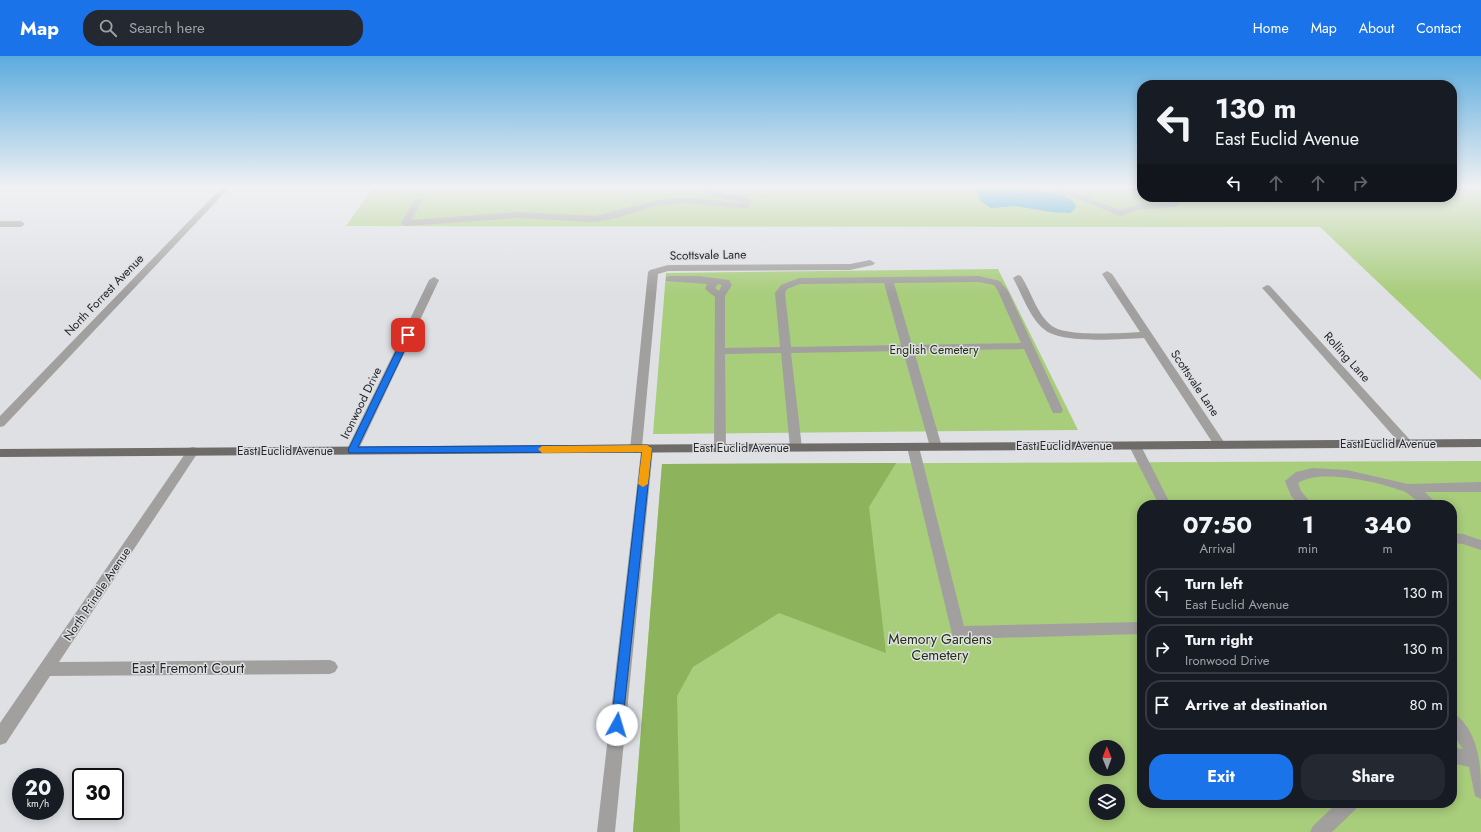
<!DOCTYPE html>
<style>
:root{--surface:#171b24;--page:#242831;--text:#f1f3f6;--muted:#9ea1a6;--line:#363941;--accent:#1a73e8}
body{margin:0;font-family:Jost,sans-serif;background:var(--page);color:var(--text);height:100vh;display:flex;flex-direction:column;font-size:15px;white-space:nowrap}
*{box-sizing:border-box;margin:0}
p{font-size:13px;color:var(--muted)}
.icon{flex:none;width:22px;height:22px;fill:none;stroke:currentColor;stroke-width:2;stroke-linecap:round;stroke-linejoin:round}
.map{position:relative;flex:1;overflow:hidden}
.details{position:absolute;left:1137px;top:444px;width:320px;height:308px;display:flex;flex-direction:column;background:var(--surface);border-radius:16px;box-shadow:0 2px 10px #0003}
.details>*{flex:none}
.banner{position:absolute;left:1137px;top:24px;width:320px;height:122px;border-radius:16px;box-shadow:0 2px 10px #0003;background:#171b24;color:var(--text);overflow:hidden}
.needle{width:26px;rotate:359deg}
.tools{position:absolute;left:1089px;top:684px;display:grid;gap:8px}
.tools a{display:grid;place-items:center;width:36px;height:36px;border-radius:50%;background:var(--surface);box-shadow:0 2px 10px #0003;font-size:20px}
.speed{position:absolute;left:12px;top:712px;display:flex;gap:8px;font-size:20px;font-weight:700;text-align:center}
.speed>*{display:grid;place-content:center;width:52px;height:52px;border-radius:50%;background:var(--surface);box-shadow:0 2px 10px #0003;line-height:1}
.speed small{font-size:10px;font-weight:400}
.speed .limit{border:2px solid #111;border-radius:6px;background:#fff;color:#111}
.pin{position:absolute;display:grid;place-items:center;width:34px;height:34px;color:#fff;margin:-17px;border-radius:8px;box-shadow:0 2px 6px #0006}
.me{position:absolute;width:44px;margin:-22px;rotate:6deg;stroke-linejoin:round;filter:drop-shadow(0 0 3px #0008)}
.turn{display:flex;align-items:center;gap:14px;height:84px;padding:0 12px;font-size:18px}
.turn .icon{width:52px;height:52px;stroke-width:2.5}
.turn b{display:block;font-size:28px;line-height:34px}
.lanes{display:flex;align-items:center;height:38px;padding:0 12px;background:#0003;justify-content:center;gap:20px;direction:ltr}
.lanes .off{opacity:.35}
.eta{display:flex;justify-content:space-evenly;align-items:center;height:68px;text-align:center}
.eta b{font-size:24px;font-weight:700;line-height:28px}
.button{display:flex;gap:8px;margin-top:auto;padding:8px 12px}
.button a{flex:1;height:46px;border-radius:16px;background:var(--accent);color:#fff;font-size:16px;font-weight:700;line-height:46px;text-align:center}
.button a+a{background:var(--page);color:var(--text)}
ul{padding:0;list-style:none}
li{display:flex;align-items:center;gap:12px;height:50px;margin:0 8px 6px;padding:0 4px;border:2px solid var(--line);border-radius:16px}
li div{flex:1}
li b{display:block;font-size:15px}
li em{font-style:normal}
header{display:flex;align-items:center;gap:24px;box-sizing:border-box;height:56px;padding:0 20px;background:var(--accent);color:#fff}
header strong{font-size:19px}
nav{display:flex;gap:22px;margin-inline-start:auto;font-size:14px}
.search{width:280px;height:36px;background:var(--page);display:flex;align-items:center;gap:10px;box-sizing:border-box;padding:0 14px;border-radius:16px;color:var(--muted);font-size:15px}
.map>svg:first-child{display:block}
</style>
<header>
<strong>Map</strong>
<div class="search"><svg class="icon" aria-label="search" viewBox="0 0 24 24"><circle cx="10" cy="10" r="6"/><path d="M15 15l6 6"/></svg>Search here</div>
<nav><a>Home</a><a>Map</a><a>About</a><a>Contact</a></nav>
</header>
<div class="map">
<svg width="1481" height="776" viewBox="0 0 1481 776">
<rect width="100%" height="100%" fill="#dee0e4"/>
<path fill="#a8cd7b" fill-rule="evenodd" d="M374 130H1142V141H1452V130H1481V324L1320 171 346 170Z
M998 213 1078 374 653 378 666 217Z
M1481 405V776H633L662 408ZM1142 449H1452V747H1142ZM1096 691H1118V713H1096ZM1096 735H1118V757H1096Z"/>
<path fill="#8db35c" d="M896 407 869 451 886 597 779 557 693 611 677 640 680 776H633L662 408Z"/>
<path fill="#279dce" d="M976 132C997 134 1067 129 1076 150L1074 154 1070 157 1052 156 1015 150 991 152 981 146Z"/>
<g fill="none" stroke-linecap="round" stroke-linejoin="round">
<path fill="#a2a09f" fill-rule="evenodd" d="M223 130H231L4 370 0 371V360Z
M703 130H711L712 135C722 139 744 138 751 144L747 152H744L683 147 655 150 616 162 595 166 517 162 405 170 401 167 415 143H418L422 145 411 164 517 156 595 160 654 145 673 142 704 143 741 147 742 146 718 142 705 138Z
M1013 130H1031L1073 136 1120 154 1136 149 1169 147 1165 141H1173L1179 149 1175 151 1137 154 1120 160 1071 140 1017 132Z
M0 165H21L25 168 21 171H0Z
M870 204 875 207 873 209 850 214 668 215 658 218 642 391 647 389 651 390 653 393 615 776H597L641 395 636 397 632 396 630 393 648 216 650 214 668 209 850 208Z
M1107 215 1112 218 1226 389 1224 392H1216L1144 282C1121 283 1063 288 1045 274 1030 263 1022 238 1013 222L1018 219 1021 220C1031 235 1037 259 1052 270 1067 281 1121 277 1140 276L1102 218Z
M669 220H699L729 224 732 229 725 240V292L780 291 775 237 781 229 799 222 979 220 1000 225 1008 235 1063 354 1061 357H1053L1024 293 914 295 942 391 940 394H932L930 391 903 295 791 297 802 392 800 395H792L790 392 781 297 725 298 726 392 724 395H716L714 392 715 241 705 233 707 228 666 225V221ZM979 226 994 229 998 235 1021 287 912 289 894 227ZM884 227 901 289 791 291 785 237 787 233 800 228ZM718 228 722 229 719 235 715 232Z
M434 221 439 224 358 395 356 398H348L346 395 429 224Z
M1267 229 1270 230 1411 385 1413 388 1411 391H1403L1264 234 1262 232Z
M1135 386 1139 387 1141 390 1171 449H1159L1129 390 1131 387Z
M913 387 917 388 919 391 964 570 1142 566V578L958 583 953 582 907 391 909 388Z
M193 391 197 392 199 395 197 398 59 606 330 604 335 606 338 611 335 616 330 618 50 620 6 687 0 689V667L189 392Z
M1313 412 1347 414 1408 428 1481 426V436H1425L1438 449C1434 449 1427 450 1423 449 1416 445 1410 438 1403 435 1379 426 1320 412 1298 427L1301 435 1313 449H1299L1291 440 1285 425 1296 416Z
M1452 477 1463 478 1481 484V494L1463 488 1452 487Z
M1452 657C1459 660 1463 665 1468 672 1481 696 1481 714 1481 743L1475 740 1469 711 1452 707V691L1463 693 1452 677Z
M1337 747H1359L1356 753 1332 776H1310L1313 770Z"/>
<path fill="#6e6b69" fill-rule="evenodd" d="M1481 383V391L0 401V393Z"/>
</g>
<linearGradient id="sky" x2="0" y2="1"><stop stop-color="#5babde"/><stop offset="0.55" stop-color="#f0f1f3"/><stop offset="1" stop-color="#f0f1f3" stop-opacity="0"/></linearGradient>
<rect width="1481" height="238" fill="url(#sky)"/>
<path fill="#1a73e8" stroke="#114b97" d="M405 277 412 279 358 391 647 389 652 392 622 673 617 674 613 673 611 669 642 396 349 397 348 394Z"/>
<path fill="#f59e0b" d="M647 389 652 392 648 428 643 431 638 428 642 396 542 397 538 393 542 390Z"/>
<g text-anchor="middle" stroke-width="3" stroke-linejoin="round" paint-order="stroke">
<g font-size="12" fill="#262728" stroke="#dee0e4">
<text transform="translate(708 199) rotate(-1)" y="4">Scottsvale Lane</text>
<text transform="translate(104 239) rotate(-46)" y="4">North Forrest Avenue</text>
<text transform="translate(1347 301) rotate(48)" y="4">Rolling Lane</text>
<text transform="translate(1195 327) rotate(56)" y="4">Scottsvale Lane</text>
<text transform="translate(361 347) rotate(-64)" y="4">Ironwood Drive</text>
<text x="1388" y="392">East Euclid Avenue</text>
<text x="1064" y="394">East Euclid Avenue</text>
<text x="741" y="396">East Euclid Avenue</text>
<text x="285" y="399">East Euclid Avenue</text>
<text transform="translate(97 538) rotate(-56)" y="4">North Prindle Avenue</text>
</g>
<g font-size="12" fill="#23310d" stroke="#dee0e4">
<text x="934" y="298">English Cemetery</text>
</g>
<g font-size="14" fill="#23310d" stroke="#dee0e4">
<text x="940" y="588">Memory Gardens<tspan x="940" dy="16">Cemetery</tspan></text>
</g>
<g font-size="14" fill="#262728" stroke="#dee0e4">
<text x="188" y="617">East Fremont Court</text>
</g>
</g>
</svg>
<div class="tools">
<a><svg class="needle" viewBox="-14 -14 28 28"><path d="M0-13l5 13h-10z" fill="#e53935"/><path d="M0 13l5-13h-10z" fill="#9ea1a6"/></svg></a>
<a><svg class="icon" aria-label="layers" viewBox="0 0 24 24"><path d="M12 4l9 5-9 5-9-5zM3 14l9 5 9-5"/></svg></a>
</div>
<div class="speed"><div>20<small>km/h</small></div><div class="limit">30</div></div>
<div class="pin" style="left:408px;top:279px;background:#d93025"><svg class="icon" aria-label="arrive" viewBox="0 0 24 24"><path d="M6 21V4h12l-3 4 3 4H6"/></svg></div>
<svg class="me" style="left:617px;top:669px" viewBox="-20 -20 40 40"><circle r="19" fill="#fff"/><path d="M0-13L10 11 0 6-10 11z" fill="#1a73e8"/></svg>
<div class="banner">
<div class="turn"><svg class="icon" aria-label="left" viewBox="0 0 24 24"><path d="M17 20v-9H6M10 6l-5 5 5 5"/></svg><div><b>130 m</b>East Euclid Avenue</div></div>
<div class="lanes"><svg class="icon" aria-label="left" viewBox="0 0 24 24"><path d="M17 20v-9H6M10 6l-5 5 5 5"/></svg><svg class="icon off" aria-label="ahead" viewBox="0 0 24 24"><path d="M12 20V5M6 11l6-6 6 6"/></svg><svg class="icon off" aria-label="ahead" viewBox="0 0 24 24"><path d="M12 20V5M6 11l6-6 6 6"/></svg><svg class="icon off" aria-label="right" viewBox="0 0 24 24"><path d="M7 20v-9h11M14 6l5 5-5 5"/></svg></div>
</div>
<section class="details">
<div class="eta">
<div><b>07:50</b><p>Arrival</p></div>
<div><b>1</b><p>min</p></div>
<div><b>340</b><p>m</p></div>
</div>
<ul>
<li><svg class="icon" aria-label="left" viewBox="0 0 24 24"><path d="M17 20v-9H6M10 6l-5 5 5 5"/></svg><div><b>Turn left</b><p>East Euclid Avenue</p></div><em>130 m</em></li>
<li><svg class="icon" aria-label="right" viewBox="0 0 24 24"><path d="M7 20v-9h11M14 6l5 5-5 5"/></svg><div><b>Turn right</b><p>Ironwood Drive</p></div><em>130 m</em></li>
<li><svg class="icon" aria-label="arrive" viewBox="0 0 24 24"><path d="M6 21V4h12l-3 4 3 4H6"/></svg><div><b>Arrive at destination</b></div><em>80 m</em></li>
</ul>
<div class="button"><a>Exit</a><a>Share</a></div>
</section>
</div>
